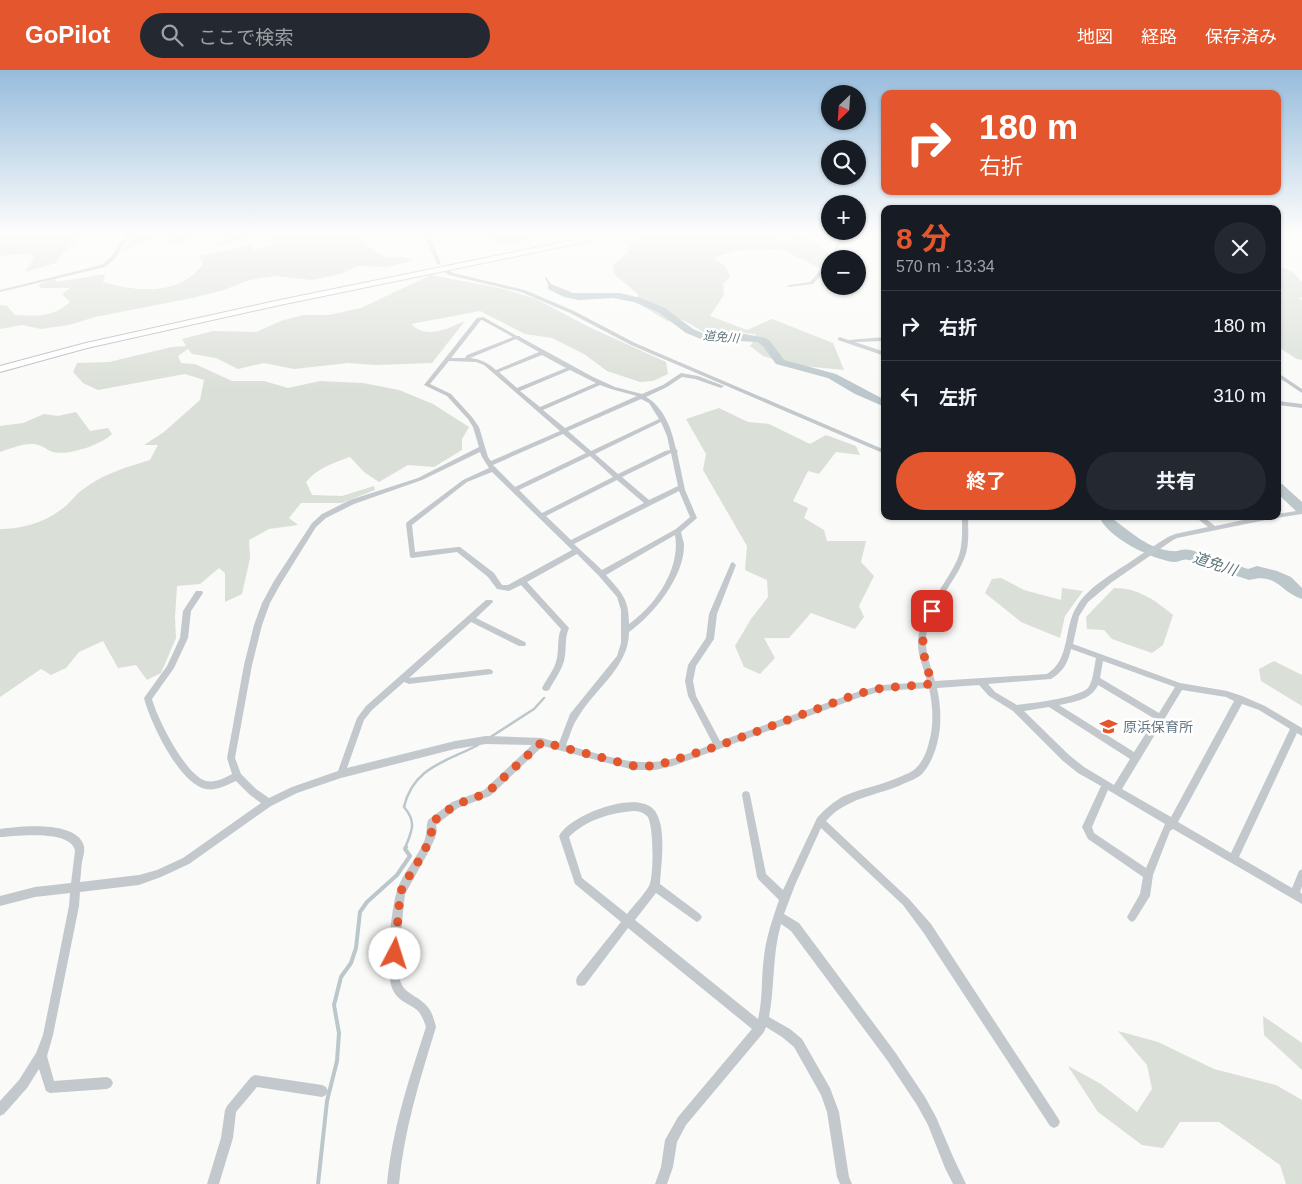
<!DOCTYPE html>
<html lang="ja">
<meta charset="utf-8">
<style>
:root{--surface:#171b24;--page:#242831;--text:#f1f3f6;--muted:#9ea1a6;--line:#363941;--accent:#e4572e}
body{margin:0;font-family:Arial,"Noto Sans JP",sans-serif;background:var(--page);color:var(--text);height:100vh;display:flex;flex-direction:column;font-size:19px;white-space:nowrap}
*{box-sizing:border-box;margin:0}
p{font-size:16px;color:var(--muted)}
.icon{flex:none;width:28px;height:28px;fill:none;stroke:currentColor;stroke-width:2;stroke-linecap:round;stroke-linejoin:round}
.map{position:relative;flex:1;overflow:hidden}
.panel{position:absolute;left:881px;top:135px;width:400px;height:315px;display:flex;flex-direction:column;background:var(--surface);border-radius:10px;box-shadow:0 1px 4px #0004}
.panel>*{flex:none}
.top-card{position:absolute;left:881px;top:20px;width:400px;height:105px;border-radius:10px;box-shadow:0 1px 4px #0004;background:#e4572e;color:#fff;overflow:hidden}
.needle{width:32px;rotate:205deg}
.fabs{position:absolute;left:821px;top:15px;display:grid;gap:10px}
.fabs a{display:grid;place-items:center;width:45px;height:45px;border-radius:50%;background:var(--surface);box-shadow:0 1px 4px #0004;font-size:25px}
.pin{position:absolute;display:grid;place-items:center;width:42px;height:42px;color:#fff;margin:-21px;border-radius:10px;box-shadow:0 2px 8px #0006}
.me{position:absolute;width:55px;margin:-28px;rotate:5deg;stroke-linejoin:round;filter:drop-shadow(0 0 4px #0008)}
.turn{display:flex;align-items:center;gap:18px;height:105px;padding:0 15px;font-size:22px}
.turn .icon{width:65px;height:65px;stroke-width:2.5}
.turn b{display:block;font-size:35px;line-height:42px}
.round{display:grid;place-items:center;flex:none;width:52px;height:52px;border-radius:26px;background:var(--page)}
.overview{display:flex;align-items:center;justify-content:space-between;height:85px;padding:0 15px}
h1{font-size:30px;font-weight:700;line-height:38px;color:var(--accent)}
.action{display:flex;gap:10px;margin-top:auto;padding:10px 15px}
.action a{flex:1;height:58px;border-radius:30px;background:var(--accent);color:#fff;font-size:20px;font-weight:700;line-height:58px;text-align:center}
.action a+a{background:var(--page);color:var(--text)}
ul{padding:0;list-style:none}
li{display:flex;align-items:center;gap:15px;height:70px;padding:0 15px;border-top:1px solid var(--line)}
li div{flex:1}
li b{display:block;font-size:19px}
li em{font-style:normal}
header{display:flex;align-items:center;gap:30px;box-sizing:border-box;height:70px;padding:0 25px;background:var(--accent);color:#fff}
header strong{font-size:24px}
nav{display:flex;gap:28px;margin-inline-start:auto;font-size:18px}
.search{width:350px;height:45px;background:var(--page);display:flex;align-items:center;gap:12px;box-sizing:border-box;padding:0 18px;border-radius:28px;color:var(--muted);font-size:19px}
.map>svg:first-child{display:block}
</style>
<header>
<strong>GoPilot</strong>
<div class="search"><svg class="icon" aria-label="search" viewBox="0 0 24 24"><circle cx="10" cy="10" r="6"/><path d="M15 15l6 6"/></svg>ここで検索</div>
<nav><a>地図</a><a>経路</a><a>保存済み</a></nav>
</header>
<div class="map">
<svg width="1302" height="1114" viewBox="0 0 1302 1114">
<rect width="100%" height="100%" fill="#fafaf8"/>
<path fill="#dadfd7" d="M0 164H82C76 176 61 179 56 193L25 202 34 188 30 183 0 186Z
M134 164H266L216 176 228 168 204 165 181 172H169V165C157 165 138 176 124 180Z
M271 164H353L384 187H404L412 191 386 197 358 196 340 204 312 210 275 206 249 210 224 220 192 228 95 247 69 255 41 259 22 255 0 259V235L7 236 15 245C38 246 52 248 70 232L62 224 70 218H40L39 214 54 209 57 212 105 204 103 212C137 222 180 226 203 194L199 186 251 175 254 180 274 174Z
M488 164H526L531 168C516 177 501 177 486 167Z
M673 164H775C782 173 792 168 801 165L826 180 830 186 819 198 781 179 740 180 713 188 726 197 730 207 723 214 724 225 710 246 747 260 772 249 833 273 844 300 793 295 763 286 750 276 756 268 755 264 743 263 727 267 709 265 683 250 667 251 638 233V224L614 204 613 195 627 183 634 168Z
M1284 198 1293 202 1302 212V227L1299 229 1302 230V290L1297 289 1278 277V199Z
M431 205 504 219 536 229 589 257 666 292 668 304 653 311 640 312 607 301 584 284 552 268 525 264 480 241 411 254C427 270 448 258 465 251L432 293 376 295 348 293 294 299 264 293 238 299 216 288 192 284 188 279 178 286 181 293 195 294 232 311H264L288 318 320 311 363 313 399 320 433 334 469 357 462 369V380L434 397 408 395 379 412 364 402 350 387C335 392 316 399 306 412L312 425 342 426 374 416 375 420 342 433H301L289 448 298 455 269 459 249 470 250 488 242 524 225 532V503L219 498 200 514 177 516 175 547 176 568 161 603 147 610 136 595 118 598 103 571 79 582 66 598 51 605 41 599 0 627V459C20 459 43 453 59 441 68 436 74 426 82 420 103 404 126 397 150 390L158 375H144L164 362 200 330 204 310 185 304 98 320 83 313 73 302 77 293 109 292 172 277 186 276 182 269 213 261 256 262 281 251 303 245H329L361 238Z
M719 338 748 352 769 354 810 374 826 365 856 376 860 385 836 382 819 404 808 401 793 431 808 438 804 448 824 460 827 471H866L861 492 874 506 859 536 864 547 855 559 811 543 789 568H764L775 588 760 604 744 597 735 576 751 549 768 527 767 510 745 500 747 476 703 400 706 384 686 349Z
M76 342 90 361 108 358 112 364C101 375 68 386 53 382 45 379 40 373 31 374 21 374 9 379 0 382V356L23 353 44 344 58 346Z
M1001 508 1024 520 1061 530 1062 518 1083 521 1065 546 1060 568 1021 552 985 523 992 509Z
M1114 518C1138 518 1155 530 1173 545L1163 575 1152 583 1112 569 1104 560 1087 559 1086 547Z
M1274 591 1302 605V636L1261 611 1259 599Z
M1263 946 1302 973V1000L1264 965Z
M1118 961 1158 972 1214 999 1276 1015 1302 1030V1114H1286L1280 1095 1219 1052H1180L1163 1078 1142 1075 1098 1042 1068 996 1101 1014 1137 1042 1152 1019 1147 995Z"/>
<g fill="none" stroke-linecap="round" stroke-linejoin="round">
<path stroke="#bbc7cb" stroke-width="2" d="M546 208 551 217"/>
<path stroke="#bbc7cb" stroke-width="2.5" d="M489 668 534 639 544 628
M405 778C412 761 417 752 404 737 413 697 446 692 478 675"/>
<path stroke="#bbc7cb" stroke-width="4" d="M318 1114 327 1031 337 991 339 963 334 935 341 907 351 893 356 878 360 842 367 832 397 805 410 786 405 779 406 777"/>
<path fill="#bbc7cb" fill-rule="evenodd" d="M551 214 573 223H620L641 228 665 238 693 259 705 264H745L765 268 770 271 784 290 836 304 885 330V337L855 324 828 308 776 294 763 276 757 272 701 269 686 263 658 242 634 232 613 228 579 230 564 227 548 219V215Z
M1278 413 1282 414 1302 432V443L1297 442 1278 424Z
M1099 446H1113L1114 450C1131 462 1150 480 1172 481 1179 482 1181 478 1191 480L1248 499 1257 496 1277 501 1291 507 1302 518V529C1280 522 1277 502 1249 510L1189 490C1183 488 1180 492 1174 492 1153 490 1106 467 1099 446Z"/>
<defs>
<path id="highway" d="M603 164H618L614 166 280 235 87 278 0 302V296L86 273 280 230Z"/>
</defs>
<use href="#highway" stroke="#b4b9bd" stroke-width="2"/>
<path fill="#c3c8cc" fill-rule="evenodd" d="M127 164H131L114 190 105 197 0 222V220L101 195 110 188Z
M424 164H428L441 194V195L437 194Z
M842 164H846L839 177 836 189H832L835 177Z
M828 194H830V197L824 202 813 214 789 217 787 216 789 215 810 212 820 200Z
M441 198H445L453 203 525 220 574 241 635 273 885 380V384L631 275 570 243 521 222 449 205 441 200Z
M483 247 517 266H520V267L593 307 615 317 642 324 663 315 681 303 698 306 724 316 721 318 695 309 682 307 667 317 646 327C664 337 672 360 676 379L678 381 677 382 685 420 697 448 681 462C682 466 683 470 684 474 685 506 654 544 629 562 629 598 593 620 577 649 572 656 570 666 566 675 594 682 625 694 653 692 673 691 694 681 713 674L688 626 685 611 688 595 706 568 709 544 731 493 733 492 736 495 717 544 714 569 696 596 693 611 696 626 720 671 857 622 882 615 927 612C924 598 917 585 918 571 921 539 946 516 958 488 963 475 962 460 962 446H968C968 460 970 475 964 489 953 517 925 541 926 573 926 586 932 599 935 611L1047 604C1071 589 1063 558 1077 536 1089 516 1114 503 1133 490 1145 482 1156 474 1168 467L1175 464 1208 457 1194 446H1202L1215 456 1262 446H1278V444L1302 440V444L1276 448 1177 468 1173 470 1112 512 1088 532 1079 546 1073 574 1180 613 1227 621 1242 626 1265 636 1302 658V666L1297 663 1239 787 1292 818 1299 801 1302 799V816L1300 822 1302 824V834L1173 759 1170 761 1153 805 1150 826 1135 850 1132 852 1129 850 1127 847 1140 824 1143 807 1088 769 1082 757 1101 716 1078 703 1063 691 1013 641 989 626 979 615 937 618C941 636 942 656 937 674 934 685 929 697 921 705 916 709 907 712 901 715 875 726 846 728 826 751L909 829 931 854 1058 1048 1060 1052 1058 1056 1054 1058 1050 1056 923 862 903 835 821 758 795 815 784 844 799 853 895 982 925 1027 936 1047 954 1089 966 1114H953L945 1098 928 1055 917 1035 887 990 791 861 781 854C772 885 775 916 769 947L790 959 802 969 830 1018 839 1042 849 1107 852 1114H840L837 1107 827 1042 821 1025 794 977 782 967 766 957 764 962 686 1055 677 1072 673 1097 667 1114H655L661 1097 665 1070 678 1047 752 959 628 858 585 915 581 916 577 915 576 911 577 907 621 852 575 814 559 766C569 745 639 718 655 741 667 758 661 794 660 814L700 844 702 847 700 850 697 852 694 850 656 823 635 850 758 949C763 929 761 908 764 887 766 867 773 848 779 830L759 810 757 807 742 725 743 722 746 721 749 722 750 725 766 804 783 820 817 748C825 739 833 732 844 726 862 718 883 715 902 706 906 704 912 702 915 699 923 692 927 681 929 672 934 655 933 636 929 618L882 621 858 628 673 696 655 700H634L543 676 490 726 458 738 436 755 437 760 435 768 429 781 405 824 400 872V910C404 924 417 925 426 935 432 941 434 949 436 957 420 1009 404 1060 399 1114H387C392 1060 409 1009 426 957 424 951 422 945 417 940 408 933 396 930 392 918 385 899 391 833 399 815 406 799 419 785 425 769 427 762 426 756 428 750L452 732 484 720 532 675 486 674 455 679 341 708 297 723 271 736 189 794 161 807 139 815 80 822 79 836 53 965 47 986 54 1011 107 1007 111 1009 113 1013 111 1017 107 1019 50 1023 46 1021 39 999 27 1018 4 1044 0 1046V1031L19 1010 36 983 43 965 69 836 70 823 35 827 0 836V826L35 817 71 813 75 781C72 759 15 766 0 767V759C20 756 77 750 84 776 85 782 83 787 82 792 81 799 81 805 80 812L139 805 157 800 183 788 261 733 250 725 236 711C227 715 216 721 206 719 180 715 150 652 144 628L167 596 180 568 183 541 196 521H202L203 523 191 541 188 568 174 598 152 629C157 648 186 706 206 711 215 713 225 708 232 704L227 688 244 595 254 555 262 533 274 511 312 453 322 444 350 430 418 408 479 377 473 357 468 349 447 326 424 315 477 248ZM481 250H482L513 267 467 285 465 288H451ZM516 269 539 282 496 300C488 293 481 289 470 288ZM542 285 566 298 517 318 499 302ZM449 291 476 292 484 295 560 361 491 391 488 387 479 357 472 347 451 324 430 314ZM570 300 596 313 540 337 520 321ZM600 315 611 319 637 326 565 358 543 340ZM641 329 649 333 659 349 591 381 568 361ZM661 352 667 366 670 380 665 381 618 404 595 384ZM563 364 586 383 515 417 493 395ZM480 382 482 387 489 398 463 410 407 452 406 454 410 487 412 488 457 482 488 507 497 519 509 521 521 515 561 559C557 568 559 578 557 588 555 599 547 608 542 618L543 620 546 621 549 620C554 611 561 601 564 591 567 580 564 569 569 558L527 512 577 484 599 506 617 527 621 540V573L617 586 570 644 559 673 542 668 486 666 455 671 347 698 364 650 372 640 404 612 409 614 492 604 493 602 492 600 489 599 409 608 471 552 519 576H525L526 574 525 572 476 548 493 532 492 530H486L366 636 357 648 338 701 292 717 269 728 256 719 241 704 235 688 252 595 262 555 270 533 280 515 316 457 326 448 354 434 422 410ZM671 383 678 416 649 430 622 407ZM590 386 613 407 542 443 519 420ZM492 402 572 480 508 515H502L494 503 460 477H458L415 482 412 455 467 412ZM617 410 644 433 571 470 546 446ZM679 421 690 447 676 459 602 500 574 474ZM675 465C681 499 655 536 629 554 629 529 622 523 606 505ZM1071 579 1096 588C1094 597 1093 612 1088 618 1078 628 1032 633 1017 635L995 622 988 614 1051 609C1063 602 1068 593 1071 579ZM1103 591 1175 617 1159 643 1100 608ZM1098 615 1155 649 1134 682 1059 635C1074 632 1091 630 1098 615ZM1182 620 1226 627 1234 631 1171 747 1122 719ZM1242 634 1259 640 1290 659 1231 783 1178 752ZM1049 637 1130 689 1114 715 1084 697 1069 685 1024 641ZM1108 720 1165 754 1146 798 1094 763 1092 757ZM633 741C638 741 643 742 647 746 654 753 654 808 649 816 643 826 634 835 627 844L582 808 569 767C586 750 610 743 633 741Z
M840 267 848 270 885 267V271L855 272 885 282V286L838 270V268Z
M1278 303 1302 319V323L1278 307Z
M1278 331 1302 334V338L1278 335Z
M255 1005 322 1015 326 1017 328 1021 326 1025 322 1027 257 1017 236 1042 233 1068 219 1114H207L221 1068 225 1040 227 1036 251 1007Z"/>
<use href="#highway" fill="#fff" fill-rule="evenodd"/>
</g>
<linearGradient id="sky" x2="0" y2="1"><stop stop-color="#96bcdc"/><stop offset="0.51" stop-color="#fdfdfc"/><stop offset="1" stop-color="#fdfdfc" stop-opacity="0"/></linearGradient>
<rect width="1302" height="320" fill="url(#sky)"/>
<g fill="none" stroke-linecap="round" stroke-linejoin="round">
<path stroke="#e4572e" stroke-width="9" stroke-dasharray="0 16.2" d="M395 884 400 824 403 816C411 802 437 767 431 753L455 735 487 723 542 672 634 696H655L718 676 857 624 882 618 932 614C923 582 917 572 932 541"/>
</g>
<defs>
<symbol id="school-bare" viewBox="-9 -9 18 18"><path d="M0-5L7-2L0 1L-7-2ZM-4 1L0 2.5L4 1V4Q0 6-4 4Z" fill="#e4572e" stroke="#fff" stroke-width="2.5" paint-order="stroke"/></symbol>
</defs>
<g fill-rule="evenodd">
<use href="#school-bare" x="1096" y="644" width="25" height="25"/>
</g>
<g text-anchor="middle" stroke-width="5" stroke-linejoin="round" paint-order="stroke">
<g font-size="12" font-style="italic" fill="#60757c" stroke="#fff">
<text transform="translate(721 267) rotate(5)" y="4">道免川</text>
</g>
<g font-size="14" fill="#657683" stroke="#fff" text-anchor="start">
<text x="1123" y="662">原浜保育所</text>
</g>
<g font-size="15" font-style="italic" fill="#60757c" stroke="#fff">
<text transform="translate(1215 494) rotate(18)" y="5">道免川</text>
</g>
</g>
</svg>
<div class="fabs">
<a><svg class="needle" viewBox="-14 -14 28 28"><path d="M0-13l5 13h-10z" fill="#e53935"/><path d="M0 13l5-13h-10z" fill="#9ea1a6"/></svg></a>
<a><svg class="icon" aria-label="search" viewBox="0 0 24 24"><circle cx="10" cy="10" r="6"/><path d="M15 15l6 6"/></svg></a>
<a>+</a>
<a>−</a>
</div>
<div class="pin" style="left:932px;top:541px;background:#d93025"><svg class="icon" aria-label="arrive" viewBox="0 0 24 24"><path d="M6 21V4h12l-3 4 3 4H6"/></svg></div>
<svg class="me" style="left:395px;top:884px" viewBox="-20 -20 40 40"><circle r="19" fill="#fff"/><path d="M0-13L10 11 0 6-10 11z" fill="#e4572e"/></svg>
<div class="top-card">
<div class="turn"><svg class="icon" aria-label="right" viewBox="0 0 24 24"><path d="M7 20v-9h11M14 6l5 5-5 5"/></svg><div><b>180 m</b>右折</div></div>
</div>
<section class="panel">
<div class="overview"><div><h1>8 分</h1><p>570 m · 13:34</p></div><a class="round"><svg class="icon" aria-label="close" viewBox="0 0 24 24"><path d="M6 6l12 12M18 6L6 18"/></svg></a></div>
<ul>
<li><svg class="icon" aria-label="right" viewBox="0 0 24 24"><path d="M7 20v-9h11M14 6l5 5-5 5"/></svg><div><b>右折</b></div><em>180 m</em></li>
<li><svg class="icon" aria-label="left" viewBox="0 0 24 24"><path d="M17 20v-9H6M10 6l-5 5 5 5"/></svg><div><b>左折</b></div><em>310 m</em></li>
</ul>
<div class="action"><a>終了</a><a>共有</a></div>
</section>
</div>
